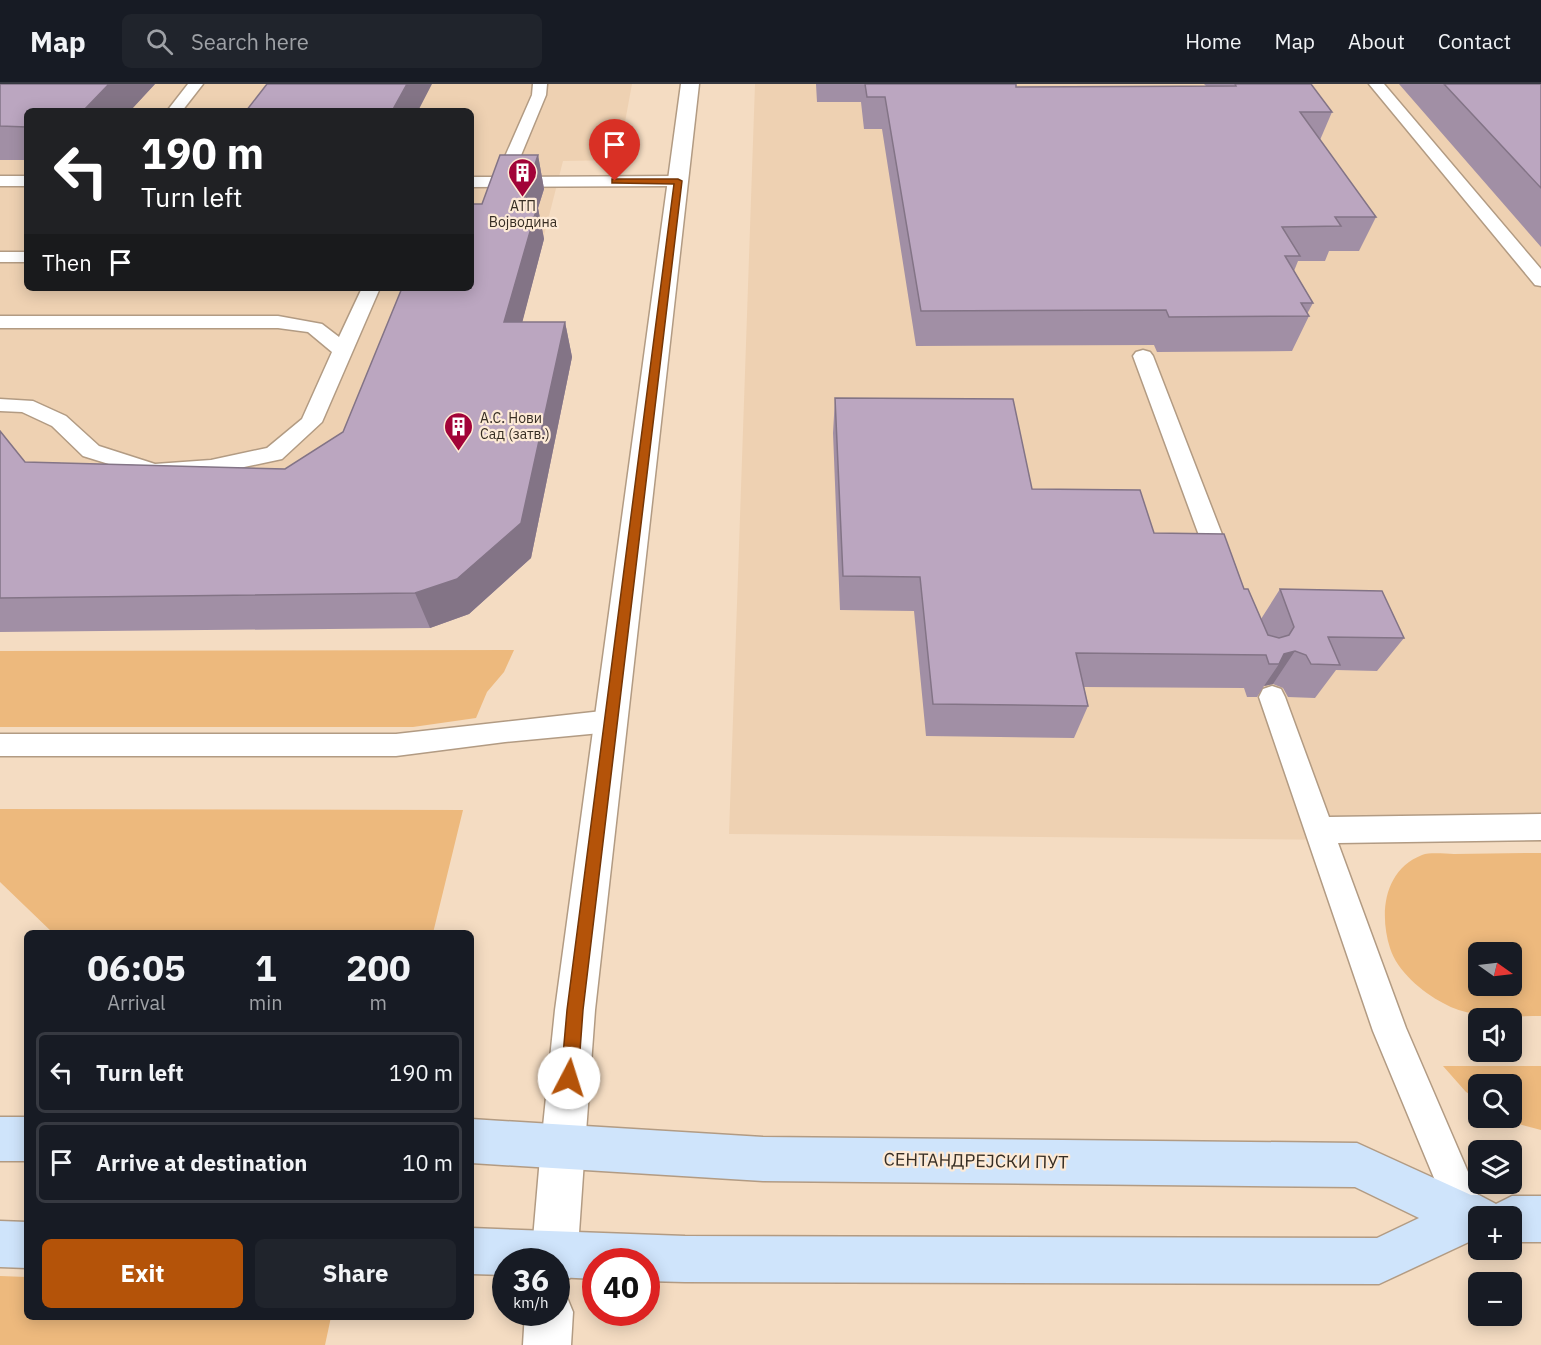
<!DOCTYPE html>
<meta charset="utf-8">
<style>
:root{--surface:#171b24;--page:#20242c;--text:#f1f3f6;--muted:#9ea1a6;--line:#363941;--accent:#b45309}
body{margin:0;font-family:"IBM Plex Sans",sans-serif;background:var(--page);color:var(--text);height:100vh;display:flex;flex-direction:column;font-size:22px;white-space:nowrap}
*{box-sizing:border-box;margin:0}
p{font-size:20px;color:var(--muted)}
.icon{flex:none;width:33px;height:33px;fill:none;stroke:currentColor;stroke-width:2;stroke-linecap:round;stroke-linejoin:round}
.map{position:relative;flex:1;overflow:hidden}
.panel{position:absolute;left:24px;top:846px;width:450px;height:390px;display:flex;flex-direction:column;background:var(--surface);border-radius:9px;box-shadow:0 3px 15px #0003}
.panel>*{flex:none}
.top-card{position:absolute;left:24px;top:24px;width:450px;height:183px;border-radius:9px;box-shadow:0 3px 15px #0003;background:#202124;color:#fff;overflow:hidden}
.needle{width:39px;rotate:104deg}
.controls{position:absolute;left:1468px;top:858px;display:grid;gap:12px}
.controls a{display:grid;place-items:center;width:54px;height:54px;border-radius:9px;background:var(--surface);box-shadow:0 3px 15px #0003;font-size:30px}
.speed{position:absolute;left:492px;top:1164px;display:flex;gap:12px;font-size:30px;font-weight:700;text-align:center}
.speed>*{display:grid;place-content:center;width:78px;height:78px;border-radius:50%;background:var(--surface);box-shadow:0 3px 15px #0003;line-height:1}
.speed small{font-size:15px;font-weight:400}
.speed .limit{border:9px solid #d22;background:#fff;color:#111}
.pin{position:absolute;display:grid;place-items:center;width:51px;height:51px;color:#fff;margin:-62px -26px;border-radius:50% 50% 50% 0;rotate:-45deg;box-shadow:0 0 6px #0007}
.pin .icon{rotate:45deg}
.me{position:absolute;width:66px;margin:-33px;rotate:5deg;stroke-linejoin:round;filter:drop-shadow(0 0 4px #0008)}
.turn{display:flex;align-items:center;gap:21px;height:126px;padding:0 18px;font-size:27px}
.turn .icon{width:78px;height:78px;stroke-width:2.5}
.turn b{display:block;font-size:42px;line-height:51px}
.then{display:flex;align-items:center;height:57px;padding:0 18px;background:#0003;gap:12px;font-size:22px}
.eta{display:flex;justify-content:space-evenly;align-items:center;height:102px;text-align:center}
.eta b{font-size:36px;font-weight:700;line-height:42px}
.cta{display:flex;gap:12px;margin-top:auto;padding:12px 18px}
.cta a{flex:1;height:69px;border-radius:9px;background:var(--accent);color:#fff;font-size:24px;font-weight:700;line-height:69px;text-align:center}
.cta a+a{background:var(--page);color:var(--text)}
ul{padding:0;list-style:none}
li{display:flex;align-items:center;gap:18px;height:81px;margin:0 12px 9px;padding:0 6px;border:3px solid var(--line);border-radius:9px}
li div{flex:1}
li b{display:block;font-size:22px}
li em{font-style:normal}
header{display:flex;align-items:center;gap:36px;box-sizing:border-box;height:84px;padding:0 30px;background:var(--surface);border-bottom:2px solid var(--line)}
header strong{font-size:28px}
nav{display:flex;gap:33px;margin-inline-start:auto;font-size:21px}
.search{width:420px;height:54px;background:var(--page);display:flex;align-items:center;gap:15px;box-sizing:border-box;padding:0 21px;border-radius:9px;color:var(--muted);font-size:22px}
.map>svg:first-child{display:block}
</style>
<header>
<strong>Map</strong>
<div class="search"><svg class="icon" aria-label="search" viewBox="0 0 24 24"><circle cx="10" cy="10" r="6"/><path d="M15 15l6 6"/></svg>Search here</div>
<nav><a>Home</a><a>Map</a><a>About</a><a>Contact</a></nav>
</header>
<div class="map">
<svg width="1541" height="1261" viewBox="0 0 1541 1261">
<rect width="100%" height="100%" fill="#f4dcc2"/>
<path fill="#eed1b2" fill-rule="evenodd" d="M0 0H632L618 76 563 77 513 273H572L531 474 504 498 0 548ZM27 27H471V204H27Z
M755 0H1541V758L729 750Z"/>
<path fill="#edb97d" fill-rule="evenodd" d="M514 566 504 588 487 608 476 634 413 643H0V567Z
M0 725 463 726 433 849H53L0 798Z
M1541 769V932C1508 932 1473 936 1443 919 1422 908 1397 887 1390 864 1379 829 1384 786 1422 771 1431 768 1445 770 1454 770 1483 770 1512 769 1541 769ZM1479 868H1512V902H1479Z
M1443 982H1541V1046L1511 1038 1505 1034H1512V1000H1479V1016L1466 1008Z
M0 1192 27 1193V1233H331L325 1261H0Z"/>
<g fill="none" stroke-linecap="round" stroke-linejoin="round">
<defs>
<path id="service" d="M188 0H203L182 27H167Z
M533 0H547L546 11 512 93 678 92 686 97 678 102 471 103V93H496L532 11Z
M1369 0H1384L1541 185V202L1535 201Z
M0 92H27V102H0Z
M0 168H27V178H0Z
M362 204H380L322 338 282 375 211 390 154 394 83 372 52 342 22 328 0 327V315L33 317 66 332 99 362 155 380 211 376 267 364 302 335 332 268 308 248 278 244H0V232H278L322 240 339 253Z
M1143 266 1150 268 1153 272 1235 484 1232 490 1223 493 1214 490 1211 484 1133 272 1136 268Z
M1272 602 1281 605 1285 613 1329 733 1541 730V756L1338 759 1406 944 1487 1132H1479V1148L1469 1153 1456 1147 1373 947 1259 613 1263 605Z
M611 626 621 629 625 637 621 645 611 648 505 658 396 672H0V650H396Z"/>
<path id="minor" d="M563 1040 578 1047 585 1062 577 1178 570 1194 556 1200V1178H531L541 1062 548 1047Z
M556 1207 566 1211 573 1228 571 1261H523L525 1228H556Z"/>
<path id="tertiary" d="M681 0H699L595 926 585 1062 578 1077 563 1084 548 1077 541 1062 555 926Z"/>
<path id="secondary" d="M0 1033H27V1077H0Z
M471 1035 763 1053 1357 1059 1471 1111H1479L1496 1120 1512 1112H1541V1158H1512V1132H1479V1157H1471L1379 1200 685 1198 646 1197V1178H596V1195L556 1193V1178H506V1191L471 1190V1144L685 1152 1377 1154 1419 1134 1355 1103 763 1097 471 1079Z
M0 1137 27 1138V1184L0 1183Z"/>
</defs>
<use href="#service" stroke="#b29b83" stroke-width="3"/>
<use href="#minor" stroke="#b29b83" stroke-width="3"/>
<use href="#tertiary" stroke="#b29b83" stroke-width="3"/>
<use href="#secondary" stroke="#b29b83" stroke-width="3"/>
<use href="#service" fill="#fff" fill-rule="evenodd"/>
<use href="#minor" fill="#fff" fill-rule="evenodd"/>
<use href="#tertiary" fill="#fff" fill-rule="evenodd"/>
<use href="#secondary" fill="#cfe4fb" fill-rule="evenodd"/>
</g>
<path fill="#a18fa5" d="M0 0H155L130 27H27V76H0Z
M816 0H1016V3L1206 2 1204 0H1311L1332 28 1320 56 1376 133 1359 167H1329L1325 177H1298L1294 187 1313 219 1307 230 1309 232 1292 267 1157 268 1154 261 916 262 882 45H864L861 18H817Z
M1399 0H1541V163Z
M538 71 544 105 538 124 544 155 522 238H565L572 273 531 474 469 530 430 544 0 548V347L25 378 285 385 343 348 482 120Z
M835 314 1032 405 1154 449 1244 505 1261 535 1280 505 1404 554 1377 587 1336 586 1315 614 1288 613 1283 604 1273 600 1264 602 1257 613H1247L1244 604 1084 603 1088 622 1074 654 926 652 914 527 840 526 833 349Z"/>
<path fill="#837486" d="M109 0H155L130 27H83Z
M407 0H432L418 27H392Z
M538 71 544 105 538 124 544 155 513 274 504 238 522 120Z
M565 238 572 273 531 474 469 530 430 544 415 509Z
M1295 567 1273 600 1264 602 1279 580 1284 570Z"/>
<path fill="#bba6c0" stroke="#837486" stroke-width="1.5" d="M0 0H109L83 27H27V43L0 42Z
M267 0H407L392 27H246Z
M865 0H1016V3L1236 2 1235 0H1311L1332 28H1300L1376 133H1335L1341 142 1282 143 1300 172H1285L1313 219H1301L1309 232 1169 233 1166 226 921 227 885 13H867Z
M1444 0H1541V104Z
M500 71H538L522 120H538L504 238H565L521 439 457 495 415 509 0 514V347L25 378 285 385 343 348 402 204H471V120H482Z
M835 314 1013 315 1032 405 1140 406 1154 449 1224 450 1244 505H1248L1268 551 1279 554 1289 551 1294 543 1280 505 1382 507 1404 554 1328 553 1340 581 1311 580 1306 571 1295 567 1284 570 1279 580H1269L1266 571 1076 569 1088 622 933 620 920 493 843 492Z"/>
<path fill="#b45309" stroke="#753606" stroke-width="1.5" d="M612 95H678L682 97 583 926 578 994 575 1000 569 1003 563 1000 561 994 567 926 674 100 615 99H612Z"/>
<defs>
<symbol id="building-pin" viewBox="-11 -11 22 30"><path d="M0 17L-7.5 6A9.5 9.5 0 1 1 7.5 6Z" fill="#a20338" stroke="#fdead6"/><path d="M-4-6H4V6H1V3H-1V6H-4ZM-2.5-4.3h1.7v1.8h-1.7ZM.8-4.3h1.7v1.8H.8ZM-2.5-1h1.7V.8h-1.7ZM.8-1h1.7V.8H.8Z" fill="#fff"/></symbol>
</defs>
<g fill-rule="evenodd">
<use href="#building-pin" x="506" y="72" width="33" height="45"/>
<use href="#building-pin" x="442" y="326" width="33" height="45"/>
</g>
<g text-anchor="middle" stroke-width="4.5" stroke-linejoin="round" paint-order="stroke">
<g font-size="14" fill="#372e24" stroke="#fdead6">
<text x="523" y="127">АТП<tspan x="523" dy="16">Војводина</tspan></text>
<text x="480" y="339" text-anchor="start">А.С. Нови<tspan x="480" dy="16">Сад (затв.)</tspan></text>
</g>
<g font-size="18" fill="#372e24" stroke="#fdead6">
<text transform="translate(976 1077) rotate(1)" y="6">СЕНТАНДРЕЈСКИ ПУТ</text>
</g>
</g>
</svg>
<div class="controls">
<a><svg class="needle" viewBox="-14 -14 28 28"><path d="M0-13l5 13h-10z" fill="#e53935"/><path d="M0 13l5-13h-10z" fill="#9ea1a6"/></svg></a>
<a><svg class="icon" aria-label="sound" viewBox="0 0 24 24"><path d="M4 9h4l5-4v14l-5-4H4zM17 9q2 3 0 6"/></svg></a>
<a><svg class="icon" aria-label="search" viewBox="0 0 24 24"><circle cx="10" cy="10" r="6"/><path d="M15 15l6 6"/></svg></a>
<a><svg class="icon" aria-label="layers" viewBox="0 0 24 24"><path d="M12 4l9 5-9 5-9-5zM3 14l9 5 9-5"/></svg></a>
<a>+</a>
<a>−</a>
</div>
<div class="speed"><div>36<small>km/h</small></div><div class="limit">40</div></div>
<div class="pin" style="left:615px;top:97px;background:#d93025"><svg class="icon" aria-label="arrive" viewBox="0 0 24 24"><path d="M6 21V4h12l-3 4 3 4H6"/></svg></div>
<svg class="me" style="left:569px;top:994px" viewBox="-20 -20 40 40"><circle r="19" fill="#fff"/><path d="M0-13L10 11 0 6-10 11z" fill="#b45309"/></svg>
<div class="top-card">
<div class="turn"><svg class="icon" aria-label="left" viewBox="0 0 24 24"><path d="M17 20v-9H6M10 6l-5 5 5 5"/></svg><div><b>190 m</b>Turn left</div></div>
<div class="then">Then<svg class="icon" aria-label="arrive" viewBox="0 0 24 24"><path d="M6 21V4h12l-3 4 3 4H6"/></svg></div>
</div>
<section class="panel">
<div class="eta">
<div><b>06:05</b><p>Arrival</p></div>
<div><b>1</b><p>min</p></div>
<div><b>200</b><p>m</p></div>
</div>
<ul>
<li><svg class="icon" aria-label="left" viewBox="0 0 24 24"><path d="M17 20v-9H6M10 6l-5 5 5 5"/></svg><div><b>Turn left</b></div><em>190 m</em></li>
<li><svg class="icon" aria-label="arrive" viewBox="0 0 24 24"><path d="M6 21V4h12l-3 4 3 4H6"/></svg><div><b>Arrive at destination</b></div><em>10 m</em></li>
</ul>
<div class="cta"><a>Exit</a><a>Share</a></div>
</section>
</div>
